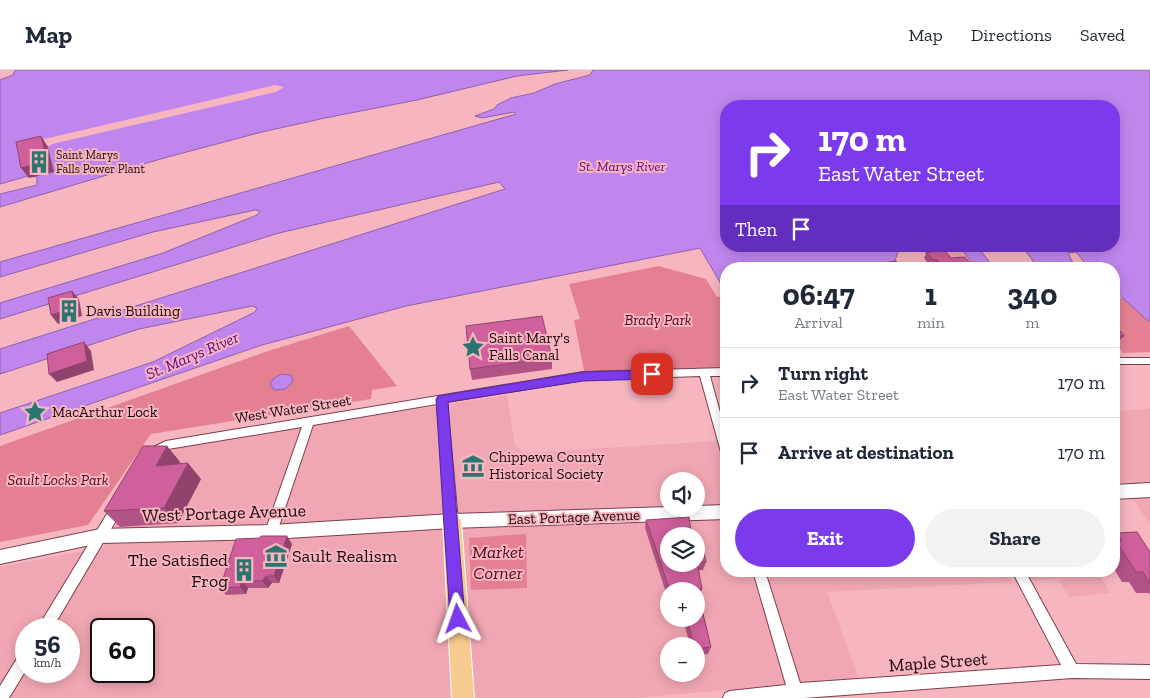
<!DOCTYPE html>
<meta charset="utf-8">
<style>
:root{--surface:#fff;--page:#f2f2f3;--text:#1f2937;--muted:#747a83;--line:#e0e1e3;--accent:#7c3aed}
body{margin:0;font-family:"Zilla Slab",serif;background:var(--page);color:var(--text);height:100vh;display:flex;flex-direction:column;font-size:19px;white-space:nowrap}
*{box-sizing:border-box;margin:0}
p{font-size:16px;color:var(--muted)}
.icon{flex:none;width:28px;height:28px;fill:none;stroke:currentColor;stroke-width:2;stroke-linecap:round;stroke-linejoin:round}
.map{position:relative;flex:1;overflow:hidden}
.details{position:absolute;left:720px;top:192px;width:400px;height:315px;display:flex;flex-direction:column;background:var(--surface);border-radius:20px;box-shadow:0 2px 12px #0003}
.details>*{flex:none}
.guide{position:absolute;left:720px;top:30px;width:400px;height:152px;border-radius:20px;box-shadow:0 2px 12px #0003;background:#7c3aed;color:#fff;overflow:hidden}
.fabs{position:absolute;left:660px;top:402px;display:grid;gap:10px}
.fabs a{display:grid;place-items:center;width:45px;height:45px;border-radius:50%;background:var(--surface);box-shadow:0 2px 12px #0003;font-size:25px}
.speed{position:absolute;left:15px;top:548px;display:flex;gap:10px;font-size:25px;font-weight:700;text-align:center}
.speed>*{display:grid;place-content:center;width:65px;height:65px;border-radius:50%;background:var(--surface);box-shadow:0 2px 12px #0003;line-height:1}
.speed small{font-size:12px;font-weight:400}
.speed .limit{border:2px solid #111;border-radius:8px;background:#fff;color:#111}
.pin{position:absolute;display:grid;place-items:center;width:42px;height:42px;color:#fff;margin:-21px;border-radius:10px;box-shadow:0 2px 8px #0006}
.me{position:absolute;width:55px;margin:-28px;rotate:356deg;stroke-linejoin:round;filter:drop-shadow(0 0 4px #0008)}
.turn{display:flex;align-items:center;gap:18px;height:105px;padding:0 15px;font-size:22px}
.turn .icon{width:65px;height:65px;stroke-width:2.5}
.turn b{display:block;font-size:35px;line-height:42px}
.then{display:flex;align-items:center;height:48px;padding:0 15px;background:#0003;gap:10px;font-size:19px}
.eta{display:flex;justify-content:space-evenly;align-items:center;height:85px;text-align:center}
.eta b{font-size:30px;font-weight:800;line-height:35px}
.action{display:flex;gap:10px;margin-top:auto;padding:10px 15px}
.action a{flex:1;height:58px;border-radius:30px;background:var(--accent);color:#fff;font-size:20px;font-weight:800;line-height:58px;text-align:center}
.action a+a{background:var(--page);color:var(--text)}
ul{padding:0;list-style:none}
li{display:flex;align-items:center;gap:15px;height:70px;padding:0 15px;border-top:1px solid var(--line)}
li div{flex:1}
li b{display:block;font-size:19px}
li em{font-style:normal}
header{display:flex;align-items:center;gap:30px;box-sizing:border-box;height:70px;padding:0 25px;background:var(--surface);border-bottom:1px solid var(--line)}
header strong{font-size:24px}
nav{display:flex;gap:28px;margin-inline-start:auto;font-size:18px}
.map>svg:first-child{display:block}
</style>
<header>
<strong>Map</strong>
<nav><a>Map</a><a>Directions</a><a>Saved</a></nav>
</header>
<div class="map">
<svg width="1150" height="628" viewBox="0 0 1150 628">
<rect width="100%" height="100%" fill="#f7b5bf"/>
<path fill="#f0a7b3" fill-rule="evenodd" d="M910 176H959L977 199H967L948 194 937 180 913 181Z
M507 325 515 376 524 383 718 371 726 416V501H1007L1012 512 827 522 859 609 634 628H0V497L104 477 116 453 163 381 179 376ZM669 411H696V439H669ZM669 466H696V494H669ZM669 521H696V549H669ZM26 559H69V601H26ZM101 559H144V601H101ZM669 576H696V604H669Z
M1150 339V454L1121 412H1114V341Z
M1022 501H1097L1110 523 1069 527 1058 509 1027 511Z"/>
<path fill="#e58093" d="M659 196 706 209 717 227 726 226V323L719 298 585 306 574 250 580 249 569 214Z
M1114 228H1123L1148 251H1150V282L1123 283 1114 271Z
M349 256 397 316 372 320 371 329 151 364 88 455 0 472V376L265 282Z
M526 464 527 518 471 520 469 468Z"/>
<path fill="#c086ee" stroke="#8e60aa" d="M15 0H568L517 6 417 30 325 48 262 62 164 88 0 137V124L37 115V107L28 106 0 114V10L13 5Z
M593 0H1150V251H1148L1114 220V199H1090L1076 182 1068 183 1076 199H1054L1051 195H1036L1022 176H1114V36H726V176H900L892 199H726V221H725L700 178 690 180 406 236 340 254 262 275 0 365V343L153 292 255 242 257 238 252 236 139 259 0 304V279L505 119 499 112 279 163 0 249V233L163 183 257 145 260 141 255 140 153 162 0 207V192L516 44 514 42 482 48 475 46 494 39 497 35 511 28 534 23 555 14 590 5Z
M959 176H977L995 199H977Z
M281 304 291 305 293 312 285 319 274 320 270 314 274 308Z"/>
<path fill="#f7b5bf" d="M275 15 284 17 276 22 52 74 48 77 24 83 36 71Z"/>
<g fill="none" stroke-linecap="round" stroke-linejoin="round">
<defs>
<path id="minor" d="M1114 288H1150V294H1114Z
M726 298V306H710L726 364V386L722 385 721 382 700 306 583 310 447 332 458 451 456 455 452 456 448 455 446 451 437 334 313 355 277 462 275 466 271 467 267 466 265 462 302 357 168 379 151 387 147 386 146 383 147 380 166 371 583 302Z
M117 433 121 434 123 438 121 442 52 559H37L113 434Z
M753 501H765L800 613 1061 595 1012 501H1025L1076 594 1150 595V609L1072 608 804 628H723L725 623 730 621 786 615Z
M26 580V600L9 628H0V616L21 582Z"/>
<path id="tertiary" d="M452 444 457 446 459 451 457 456 452 458 271 469 100 473 0 494V480L100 459 271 455Z"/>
<path id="secondary" d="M1150 413V427L1114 429V415Z
M726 435V449L452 458 446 456 444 451 446 446 452 444 669 437V439H696V436Z"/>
<path id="primary" d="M452 443 458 445 461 451 474 628H452L443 451 446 445Z"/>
</defs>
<use href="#minor" stroke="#79414c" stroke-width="2"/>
<use href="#tertiary" stroke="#79414c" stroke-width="2"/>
<use href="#secondary" stroke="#79414c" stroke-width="2"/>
<use href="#primary" stroke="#fff" stroke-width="2"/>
<use href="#minor" fill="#fff" fill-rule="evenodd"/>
<use href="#tertiary" fill="#fff" fill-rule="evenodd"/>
<use href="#secondary" fill="#fff" fill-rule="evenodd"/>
<use href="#primary" fill="#f7ca90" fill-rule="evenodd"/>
</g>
<path fill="#b25386" d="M928 178 951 188 975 199H936L934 196H930L924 188 926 184 925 183Z
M871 195 903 199H869Z
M1114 253 1124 266 1114 277Z
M552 288V299L472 310 470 299Z
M167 376 180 392 179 394 201 409 178 453 120 457 104 441Z
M646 450 669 494 696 483 706 492 703 500H698L702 519 699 526 711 577 708 584 696 585V576H690L683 549H696V521H669V529H668L645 458Z
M1116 463 1150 482V525L1149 523H1136L1129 512H1122L1114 499V465Z
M292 474 279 513H272L268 518H248L246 524 226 525 220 518Z
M1047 501H1067L1064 504H1049Z"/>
<path fill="#91436d" d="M41 66 48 77 54 102 29 108 21 98Z
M72 221 79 229 82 246 58 254 51 245Z
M84 272 91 281 94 300 57 312 49 304Z
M167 376 180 392 169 412 156 396Z
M188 393 201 409 178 453 164 438Z
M287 466 292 474 279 513 274 506Z
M266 506 272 513 268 518 262 511Z
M242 511 248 518 246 524 240 517Z"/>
<path fill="#cf609c" stroke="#91436d" d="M41 66 47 91 21 98 16 72Z
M942 177 951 188 965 187 975 199H959L956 196H942L937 190H933L927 183 932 182 928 178Z
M896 191 903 199H874L871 195Z
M72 221 76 237 51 245 48 228Z
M542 246 552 288 470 299 466 256Z
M1114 253 1124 266H1116L1119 269H1114Z
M84 272 87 291 49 304 47 284Z
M143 376H167L156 396 188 393 164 438 104 441Z
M689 447 692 466H669V494H696V483L704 482 706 492H697L702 519H697L711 577 696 579V576H694L687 549H696V521H670L646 450Z
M1137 462 1150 482V514L1143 502H1136L1116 471H1122L1116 463Z
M261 466H287L274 506H266L262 511H242L240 517 220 518 236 469 260 468Z"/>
<path fill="#7c3aed" stroke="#51269a" d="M652 300 657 304 652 309 583 311 448 332 465 549 463 554 458 557 453 554 450 549 436 329 438 326 583 302Z"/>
<defs>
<symbol id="building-bare" viewBox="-9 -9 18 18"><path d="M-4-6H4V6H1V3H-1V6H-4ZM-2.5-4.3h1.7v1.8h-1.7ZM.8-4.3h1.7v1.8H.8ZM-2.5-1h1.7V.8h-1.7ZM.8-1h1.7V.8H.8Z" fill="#2b746f" stroke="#f7b5bf" stroke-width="2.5" paint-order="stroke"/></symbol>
<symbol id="sight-bare" viewBox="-9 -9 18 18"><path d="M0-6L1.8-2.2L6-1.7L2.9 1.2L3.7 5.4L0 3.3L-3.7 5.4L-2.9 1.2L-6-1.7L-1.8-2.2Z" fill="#2b746f" stroke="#f7b5bf" stroke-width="2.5" paint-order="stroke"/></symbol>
<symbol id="museum-bare" viewBox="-9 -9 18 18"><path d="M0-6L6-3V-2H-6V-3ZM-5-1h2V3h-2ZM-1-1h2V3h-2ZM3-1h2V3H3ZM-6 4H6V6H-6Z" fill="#2b746f" stroke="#f7b5bf" stroke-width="2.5" paint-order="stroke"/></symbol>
</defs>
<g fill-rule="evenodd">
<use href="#building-bare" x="23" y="76" width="32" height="32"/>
<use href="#building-bare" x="53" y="225" width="32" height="32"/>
<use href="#sight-bare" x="457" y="261" width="32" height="32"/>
<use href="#sight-bare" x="19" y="326" width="32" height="32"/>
<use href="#museum-bare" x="457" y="380" width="32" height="32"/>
<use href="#museum-bare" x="260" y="470" width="32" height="32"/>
<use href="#building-bare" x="228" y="484" width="32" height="32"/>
</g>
<g text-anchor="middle" stroke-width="4" stroke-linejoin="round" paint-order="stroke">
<g font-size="12" fill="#1b060a" stroke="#f7b5bf" text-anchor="start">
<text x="56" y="89">Saint Marys<tspan x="56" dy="14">Falls Power Plant</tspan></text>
</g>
<g font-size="14" font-style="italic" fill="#5d068a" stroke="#f7b5bf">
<text x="622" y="101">St. Marys River</text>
</g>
<g font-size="15" fill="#1b060a" stroke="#f7b5bf" text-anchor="start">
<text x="86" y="246">Davis Building</text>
<text x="489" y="273">Saint Mary's<tspan x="489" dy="17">Falls Canal</tspan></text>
<text x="52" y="347">MacArthur Lock</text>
<text x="489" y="392">Chippewa County<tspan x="489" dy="17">Historical Society</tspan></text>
</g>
<g font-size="15" font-style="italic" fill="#550420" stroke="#f7b5bf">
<text x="658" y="255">Brady Park</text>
<text x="58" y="415">Sault Locks Park</text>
</g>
<g font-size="15" fill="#1b060a" stroke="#f7b5bf">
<text transform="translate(293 339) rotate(-9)" y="5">West Water Street</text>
<text transform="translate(574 447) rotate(-2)" y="5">East Portage Avenue</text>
</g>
<g font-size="16" font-style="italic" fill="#5d068a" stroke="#f7b5bf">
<text transform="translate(192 285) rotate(-23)" y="6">St. Marys River</text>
</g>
<g font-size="18" fill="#1b060a" stroke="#f7b5bf">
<text transform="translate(224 443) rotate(-2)" y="6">West Portage Avenue</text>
<text transform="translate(938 592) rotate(-4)" y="6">Maple Street</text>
</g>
<g font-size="18" font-style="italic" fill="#550420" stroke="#f7b5bf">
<text x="498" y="488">Market<tspan x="498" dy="21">Corner</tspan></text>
</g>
<g font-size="18" fill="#1b060a" stroke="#f7b5bf" text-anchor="start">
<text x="292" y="492">Sault Realism</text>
<text x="228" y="496" text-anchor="end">The Satisfied<tspan x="228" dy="21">Frog</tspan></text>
</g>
</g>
</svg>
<div class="fabs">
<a><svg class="icon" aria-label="sound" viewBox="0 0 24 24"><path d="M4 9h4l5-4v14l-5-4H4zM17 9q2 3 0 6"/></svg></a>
<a><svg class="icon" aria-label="layers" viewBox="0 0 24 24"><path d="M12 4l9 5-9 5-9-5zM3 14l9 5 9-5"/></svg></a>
<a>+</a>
<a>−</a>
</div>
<div class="speed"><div>56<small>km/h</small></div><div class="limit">60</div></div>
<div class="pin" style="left:652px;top:304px;background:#d93025"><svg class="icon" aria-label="arrive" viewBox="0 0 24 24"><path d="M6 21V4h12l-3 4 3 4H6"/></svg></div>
<svg class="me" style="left:458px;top:549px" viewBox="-20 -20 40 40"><path d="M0-17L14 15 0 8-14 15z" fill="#7c3aed" stroke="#fff" stroke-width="4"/></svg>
<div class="guide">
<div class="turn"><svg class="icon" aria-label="right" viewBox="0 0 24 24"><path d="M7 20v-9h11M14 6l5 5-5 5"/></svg><div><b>170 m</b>East Water Street</div></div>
<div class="then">Then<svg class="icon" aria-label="arrive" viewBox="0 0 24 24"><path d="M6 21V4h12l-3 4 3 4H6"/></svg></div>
</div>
<section class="details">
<div class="eta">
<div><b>06:47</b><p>Arrival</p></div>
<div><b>1</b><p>min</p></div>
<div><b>340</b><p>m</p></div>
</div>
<ul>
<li><svg class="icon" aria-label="right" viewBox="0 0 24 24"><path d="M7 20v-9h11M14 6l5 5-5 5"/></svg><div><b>Turn right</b><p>East Water Street</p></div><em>170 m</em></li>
<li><svg class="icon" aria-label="arrive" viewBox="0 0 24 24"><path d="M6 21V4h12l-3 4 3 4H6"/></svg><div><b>Arrive at destination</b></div><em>170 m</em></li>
</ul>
<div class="action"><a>Exit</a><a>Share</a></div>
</section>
</div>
